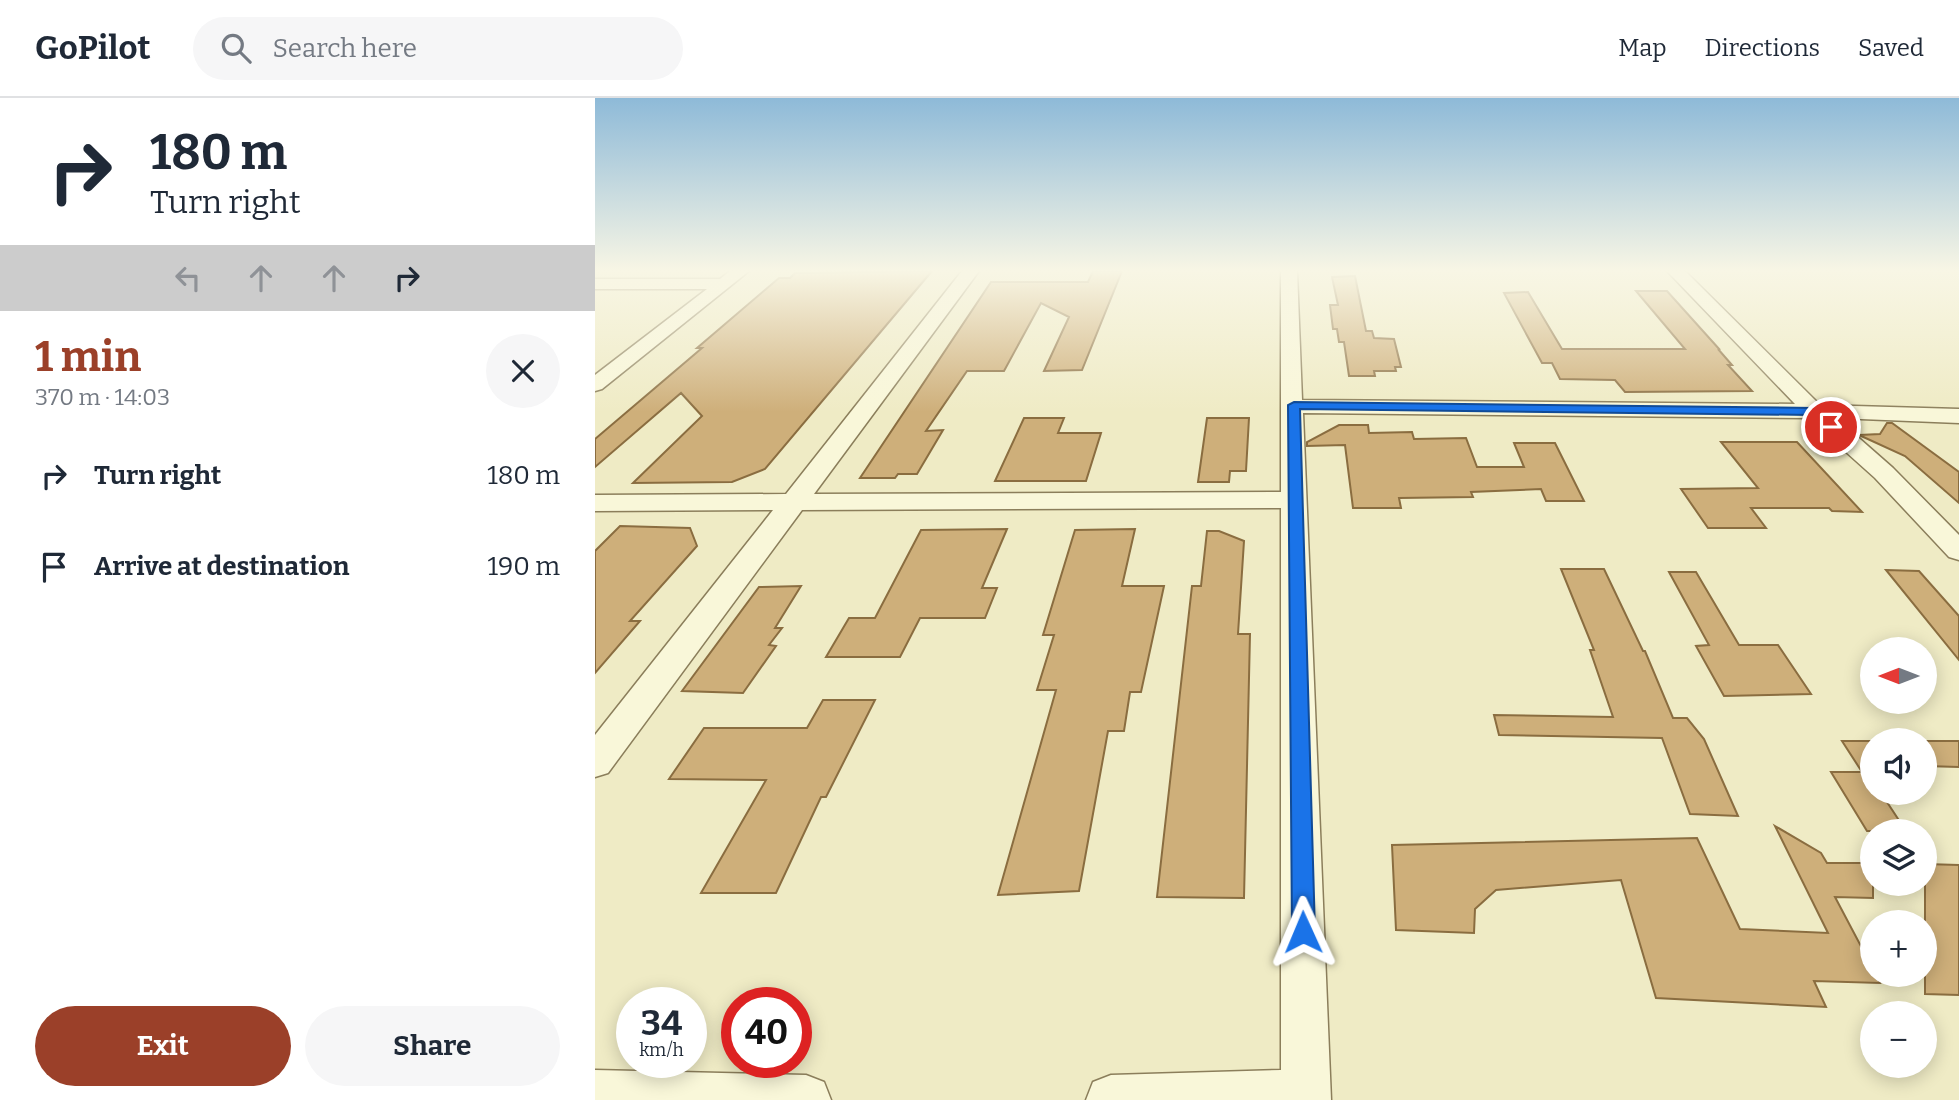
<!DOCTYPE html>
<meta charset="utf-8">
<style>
:root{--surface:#fff;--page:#f6f6f7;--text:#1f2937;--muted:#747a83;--line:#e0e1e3;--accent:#9b4029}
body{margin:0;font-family:Bitter,serif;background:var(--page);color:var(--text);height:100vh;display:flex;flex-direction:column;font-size:26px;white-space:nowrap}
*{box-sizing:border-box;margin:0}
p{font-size:23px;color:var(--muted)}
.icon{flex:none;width:38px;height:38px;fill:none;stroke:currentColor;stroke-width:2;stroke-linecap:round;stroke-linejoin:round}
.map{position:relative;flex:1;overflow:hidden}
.panel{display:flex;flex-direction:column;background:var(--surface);width:595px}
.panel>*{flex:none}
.banner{background:#fff;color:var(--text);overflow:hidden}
.needle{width:46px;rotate:270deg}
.controls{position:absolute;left:1265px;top:539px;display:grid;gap:14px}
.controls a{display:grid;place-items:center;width:77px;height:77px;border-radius:50%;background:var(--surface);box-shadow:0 4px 18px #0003;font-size:35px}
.speed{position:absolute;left:21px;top:889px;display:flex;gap:14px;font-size:35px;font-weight:700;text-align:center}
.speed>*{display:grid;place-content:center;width:91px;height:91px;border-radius:50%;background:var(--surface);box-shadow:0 4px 18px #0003;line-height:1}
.speed small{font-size:18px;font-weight:400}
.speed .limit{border:10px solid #d22;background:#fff;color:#111}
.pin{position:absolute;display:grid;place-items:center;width:60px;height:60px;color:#fff;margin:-30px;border:4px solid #fff;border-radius:50%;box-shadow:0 2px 7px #0007}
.me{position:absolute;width:77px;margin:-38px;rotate:359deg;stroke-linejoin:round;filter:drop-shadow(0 0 5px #0008)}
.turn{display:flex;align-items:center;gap:24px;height:147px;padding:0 35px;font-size:32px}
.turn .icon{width:91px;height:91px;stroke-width:2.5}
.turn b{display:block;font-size:49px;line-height:60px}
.lanes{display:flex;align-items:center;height:66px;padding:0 35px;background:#0003;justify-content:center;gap:35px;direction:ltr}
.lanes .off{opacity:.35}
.round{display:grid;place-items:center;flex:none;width:74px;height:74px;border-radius:37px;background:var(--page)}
.head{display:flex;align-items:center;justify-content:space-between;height:119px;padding:0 35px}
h1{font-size:42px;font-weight:700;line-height:52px;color:var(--accent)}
.button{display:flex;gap:14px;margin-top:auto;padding:14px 35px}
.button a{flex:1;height:80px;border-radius:42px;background:var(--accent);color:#fff;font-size:28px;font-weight:700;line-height:80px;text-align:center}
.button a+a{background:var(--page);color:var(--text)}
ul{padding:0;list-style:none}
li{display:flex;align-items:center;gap:21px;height:91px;padding:0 35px}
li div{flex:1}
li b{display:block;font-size:26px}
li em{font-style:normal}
header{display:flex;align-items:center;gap:42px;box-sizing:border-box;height:98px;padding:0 35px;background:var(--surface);border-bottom:2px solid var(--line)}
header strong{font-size:33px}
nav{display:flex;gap:38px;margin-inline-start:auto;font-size:24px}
.search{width:490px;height:63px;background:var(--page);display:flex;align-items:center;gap:18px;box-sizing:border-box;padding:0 24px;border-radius:38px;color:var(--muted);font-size:26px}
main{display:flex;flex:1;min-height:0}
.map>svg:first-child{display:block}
</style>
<header>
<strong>GoPilot</strong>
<div class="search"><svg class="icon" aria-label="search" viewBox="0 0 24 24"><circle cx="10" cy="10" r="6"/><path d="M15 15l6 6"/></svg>Search here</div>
<nav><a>Map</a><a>Directions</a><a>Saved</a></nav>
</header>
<main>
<section class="panel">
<div class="banner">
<div class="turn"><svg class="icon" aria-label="right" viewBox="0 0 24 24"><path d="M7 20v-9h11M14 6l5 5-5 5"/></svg><div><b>180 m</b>Turn right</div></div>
<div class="lanes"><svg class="icon off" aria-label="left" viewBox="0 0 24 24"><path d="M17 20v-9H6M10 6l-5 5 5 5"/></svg><svg class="icon off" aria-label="ahead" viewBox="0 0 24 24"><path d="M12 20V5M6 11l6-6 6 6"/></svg><svg class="icon off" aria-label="ahead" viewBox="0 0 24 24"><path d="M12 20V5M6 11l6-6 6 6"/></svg><svg class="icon" aria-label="right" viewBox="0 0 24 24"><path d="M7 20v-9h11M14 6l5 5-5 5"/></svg></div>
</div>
<div class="head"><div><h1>1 min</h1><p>370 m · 14:03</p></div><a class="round"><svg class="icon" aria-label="close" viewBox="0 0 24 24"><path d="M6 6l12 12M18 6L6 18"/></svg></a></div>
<ul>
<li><svg class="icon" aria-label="right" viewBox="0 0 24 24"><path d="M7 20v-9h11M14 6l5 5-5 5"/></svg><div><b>Turn right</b></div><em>180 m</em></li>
<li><svg class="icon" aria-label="arrive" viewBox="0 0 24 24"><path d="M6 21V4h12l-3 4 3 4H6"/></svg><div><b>Arrive at destination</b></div><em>190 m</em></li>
</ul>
<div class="button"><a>Exit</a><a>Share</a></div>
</section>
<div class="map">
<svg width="1364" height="1002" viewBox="0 0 1364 1002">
<rect width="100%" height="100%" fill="#efebc5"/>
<path fill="#ceaf7a" stroke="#8a6d40" stroke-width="2" d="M337 173 170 371 137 384 38 385 107 318 86 295 0 369V341L107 250H102L184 180H195L200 175Z
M498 173H527L487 272 449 273 474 219 446 205 409 273H372L331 333 348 332 322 376H303L300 380H265L396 184H493Z
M760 178 771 233H777L779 240 799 241 806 269H800L801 273H779L780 278H754L749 244H744L742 231H738L735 207H743L737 179Z
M1041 193H1072L1125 252 1123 251 1137 267H1133L1157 293 1030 294 1020 282 965 281 957 265H947L909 195 933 194 967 251H1090Z
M429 320H469L463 335H506L491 383H400Z
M612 320H654L651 373H635L634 384H603Z
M1292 325H1297L1364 374V405L1310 358 1264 337 1285 336Z
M744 327H773L774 335 817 334 819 341 871 340 882 369H929L919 345H960L989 403H951L946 391 876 394 878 399 804 400 806 410H758L750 347 712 348V344Z
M1126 344H1202L1267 414 1237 413 1234 410H1156L1171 430H1113L1086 391 1163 390Z
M25 428 95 430 102 448 35 523H45L0 575V453Z
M412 431 387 490H402L390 520H325L305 559H231L254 520H280L326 432Z
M540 431 527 488H569L546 594H535L529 633H513L484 793 403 797 461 592H442L459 537H448L480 432Z
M612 433H624L649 443 643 536H655L649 800 562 799 597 488H606Z
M966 471H1009L1048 553H1050L1078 620H1092L1109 641 1143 718 1095 716 1067 640 904 637 899 617 1018 619 995 552H999Z
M1291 472 1324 473 1364 518V562Z
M1074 474H1101L1144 547H1183L1216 596 1129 598 1101 548 1114 547Z
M206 488 180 530H187L174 547 181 548 148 595 87 593 164 489Z
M228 602H280L231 699H226L181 795H106L171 682 74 681 109 630H212Z
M1247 643H1278V695H1286L1311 733H1272L1236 674H1267Z
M1330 643H1364V669L1330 668Z
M1180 728 1226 755 1232 765H1278V800L1240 799 1278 871V877H1281L1285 885 1219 883 1231 909 1061 900 1026 782 901 792 880 811 879 835 801 832 797 747 1102 740 1145 831 1233 835Z
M1330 766 1364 767V897L1330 896Z"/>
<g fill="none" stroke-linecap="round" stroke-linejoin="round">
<defs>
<path id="minor" d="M135 173H154L7 291 0 293V277L112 191H0V181H125Z
M367 173H384L219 396 686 394V173H702L707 302 1200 306 1072 173H1090L1225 307 1364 311V325L1241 320 1298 370 1364 437V462L1354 459 1280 380 1213 320 708 315 736 1002H491L498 984 516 977 686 972V410L207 412 13 675 0 679V637L178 412 0 413V397L191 396Z
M0 972 211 977 229 984 236 1002H0Z"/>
</defs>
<use href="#minor" stroke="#8b7e5b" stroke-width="3"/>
<use href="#minor" fill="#f9f7d9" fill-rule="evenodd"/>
</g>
<linearGradient id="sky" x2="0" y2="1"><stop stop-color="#8ebad8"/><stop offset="0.55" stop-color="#f8f6e5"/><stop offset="1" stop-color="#f8f6e5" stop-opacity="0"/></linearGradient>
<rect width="1364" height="314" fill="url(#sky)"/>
<path fill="#1a73e8" stroke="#114b97" stroke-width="2" d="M699 304 1219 310 1242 329 1232 331 1215 317 705 311 720 834 716 842 708 846 700 842 697 834 693 307Z"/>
</svg>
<div class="controls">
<a><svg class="needle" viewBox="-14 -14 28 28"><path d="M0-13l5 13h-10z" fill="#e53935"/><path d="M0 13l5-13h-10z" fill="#747a83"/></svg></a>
<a><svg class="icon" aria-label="sound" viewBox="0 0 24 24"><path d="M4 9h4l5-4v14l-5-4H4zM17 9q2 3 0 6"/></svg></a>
<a><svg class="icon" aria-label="layers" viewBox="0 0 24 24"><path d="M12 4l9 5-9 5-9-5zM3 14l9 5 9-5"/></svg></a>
<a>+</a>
<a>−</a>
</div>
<div class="speed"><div>34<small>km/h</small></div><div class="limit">40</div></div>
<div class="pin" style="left:1236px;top:329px;background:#d93025"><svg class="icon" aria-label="arrive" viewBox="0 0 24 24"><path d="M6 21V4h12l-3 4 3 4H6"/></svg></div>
<svg class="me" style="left:708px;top:834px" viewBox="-20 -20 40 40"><path d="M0-17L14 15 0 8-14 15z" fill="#1a73e8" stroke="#fff" stroke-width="4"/></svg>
</div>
</main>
